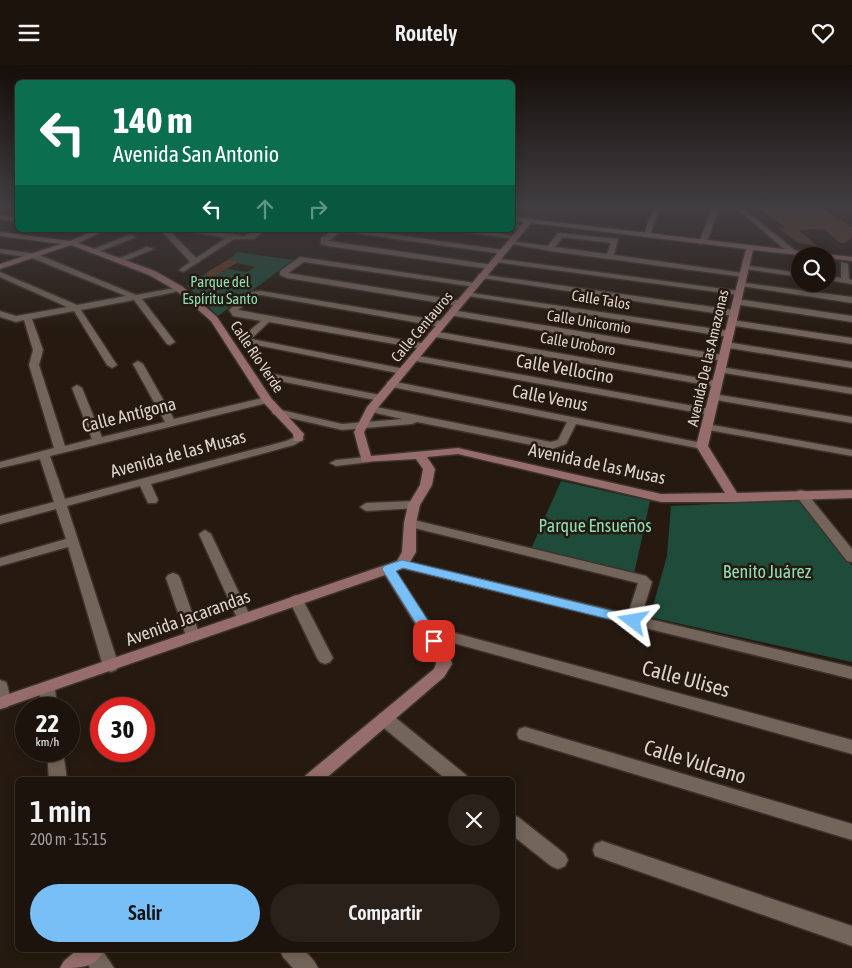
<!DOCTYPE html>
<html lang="es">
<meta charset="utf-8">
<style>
:root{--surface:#1c140c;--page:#29211a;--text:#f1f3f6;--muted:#a09e9d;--line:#3a332d;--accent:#78bff7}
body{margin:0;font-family:"Asap Condensed",sans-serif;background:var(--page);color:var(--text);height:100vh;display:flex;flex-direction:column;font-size:19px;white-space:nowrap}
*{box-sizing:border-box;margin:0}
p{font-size:16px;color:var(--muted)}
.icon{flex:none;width:28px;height:28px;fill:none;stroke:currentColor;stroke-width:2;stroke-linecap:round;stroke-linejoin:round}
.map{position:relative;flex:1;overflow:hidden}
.details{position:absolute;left:15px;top:712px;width:500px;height:175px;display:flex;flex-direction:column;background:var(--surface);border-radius:8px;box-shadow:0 2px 12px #0003,0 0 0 1px var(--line)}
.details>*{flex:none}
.top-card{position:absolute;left:15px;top:15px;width:500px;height:152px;border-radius:8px;box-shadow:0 2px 12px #0003,0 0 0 1px var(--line);background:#0b6e4f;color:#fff;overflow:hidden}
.controls{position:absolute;left:791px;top:182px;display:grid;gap:10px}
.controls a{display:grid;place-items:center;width:45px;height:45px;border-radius:50%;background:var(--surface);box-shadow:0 2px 12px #0003,0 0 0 1px var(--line);font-size:25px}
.speed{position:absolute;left:15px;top:632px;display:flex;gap:10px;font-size:25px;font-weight:700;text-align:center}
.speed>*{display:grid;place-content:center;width:65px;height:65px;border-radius:50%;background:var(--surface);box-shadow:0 2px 12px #0003,0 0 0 1px var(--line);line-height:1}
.speed small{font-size:12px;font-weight:400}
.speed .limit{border:8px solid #d22;background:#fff;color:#111}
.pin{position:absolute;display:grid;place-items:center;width:42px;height:42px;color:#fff;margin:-21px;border-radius:10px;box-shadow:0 2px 8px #0006}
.me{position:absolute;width:55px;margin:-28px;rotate:284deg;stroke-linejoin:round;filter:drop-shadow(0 0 4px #0008)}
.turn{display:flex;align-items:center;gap:18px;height:105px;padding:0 15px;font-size:22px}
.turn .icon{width:65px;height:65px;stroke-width:2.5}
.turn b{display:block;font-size:35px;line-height:42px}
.lanes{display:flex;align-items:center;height:48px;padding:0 15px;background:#0003;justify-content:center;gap:25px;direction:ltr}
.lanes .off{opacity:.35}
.round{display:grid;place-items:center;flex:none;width:52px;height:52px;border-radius:26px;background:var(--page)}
.headline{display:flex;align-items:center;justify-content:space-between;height:85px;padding:0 15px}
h1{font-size:30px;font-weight:600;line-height:38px}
.action{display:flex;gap:10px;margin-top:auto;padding:10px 15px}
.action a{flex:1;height:58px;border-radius:30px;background:var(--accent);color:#111;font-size:20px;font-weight:600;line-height:58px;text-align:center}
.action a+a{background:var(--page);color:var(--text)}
header{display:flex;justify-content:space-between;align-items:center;height:65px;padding:0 15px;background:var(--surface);font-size:22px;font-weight:600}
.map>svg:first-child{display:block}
</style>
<header><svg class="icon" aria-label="menu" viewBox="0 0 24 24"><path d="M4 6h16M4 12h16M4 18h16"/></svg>Routely<svg class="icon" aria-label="heart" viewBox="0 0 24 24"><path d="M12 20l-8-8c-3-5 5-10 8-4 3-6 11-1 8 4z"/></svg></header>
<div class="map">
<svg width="852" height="903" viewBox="0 0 852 903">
<rect width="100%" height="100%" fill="#261a10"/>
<path fill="#1f4c3a" d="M237 187 293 195 218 251 187 221 211 205 223 207 228 204 247 207 255 202 236 198 239 196 229 194Z
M561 416 650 436 634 509 531 484Z
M801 435 852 501V597L650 552 667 491 671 441Z"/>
<path fill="#653d25" d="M758 142H819L852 162V172L845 178H840L824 164 799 165 817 181 798 178 778 163H786Z
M229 194 240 196 210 214 206 208Z"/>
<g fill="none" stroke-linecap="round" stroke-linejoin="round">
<defs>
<path id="street" d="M654 142H660L650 170 643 172Z
M713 142H719L707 177 700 179 699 177Z
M728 142 745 145 797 187 790 189 741 147Z
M0 150 18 153V157L0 154Z
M512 159 528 162 524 164 512 163Z
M161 165H169L196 193 226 173 181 165H201L244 171 256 165H265L254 174H234L183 207 179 205 190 197Z
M334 165H361L503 185 507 187 503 189 346 167 339 168 328 176 493 200V204H490L328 181 321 179V173Z
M460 165H480L519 172 515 174 464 167Z
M558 168 618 174 614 190 743 208 747 210 743 212 550 186 506 178 510 176 548 181ZM563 172 611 178 607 189 555 182Z
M129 170 136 172 98 187 91 185Z
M147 182 154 184 122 197 115 195Z
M0 184 37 189 136 230 180 222 184 224 180 226 142 234 175 277 170 280 167 279 134 235 81 245 117 300 112 303 107 300 74 246 32 254 43 285 39 300 65 381 92 374 72 323 77 320 82 323 102 372 165 357 133 299 138 296 143 299 174 354 267 332 272 335 271 337 50 391 65 434 286 376 298 371 304 374 294 380 151 419 158 435 156 438H148L140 421 67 441 119 601 116 605 111 607 106 605 103 601 68 482 0 501V493L66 474 56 444 0 459V451L54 437 40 394 0 403V397L54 383 29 300 33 285 24 255 16 257 0 252V246L16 251 67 242 0 212V207L77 240 126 231 32 193 0 188Z
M300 192 475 218 479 220 475 222 304 197 288 208 462 236 463 238 459 241 287 213 280 210V206Z
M493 193 739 226 743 228 739 230 496 197 492 195Z
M841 197 848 199 849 214 852 215V219L828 215V211L841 213Z
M742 200 800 208V212L745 204H742Z
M479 209 734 245 738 248 734 251 482 213 478 211Z
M738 217 852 232V238L741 221H738Z
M261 226 442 256 446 259 442 262 261 230 255 231 238 245 426 279V283L423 284 269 257 251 274 405 304 407 306 402 309 241 277V273L261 256 233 251 229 245 250 227Z
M465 227 729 266 734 269 729 272 468 231H465Z
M737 234 852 251V257L734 239V235Z
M452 245 723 290 728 293 723 296 449 250V246Z
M732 255 852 273V279L729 260V256Z
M433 266 717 316 722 319 717 322 430 271 428 269Z
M726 277 852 297V303L723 282V278Z
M413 290 710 344 715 347 710 350 410 295 408 293Z
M721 302 852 323V329L718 307 716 305Z
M273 309 380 330 385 333 380 336 270 314V310Z
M391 316 702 378 708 381 702 384 576 359 566 379 552 384 417 357 412 359 342 365 273 349 272 347 277 344 342 359 402 354 367 346 366 344 371 341 551 377 558 375 567 357 387 321V317Z
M714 329 852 352V358L710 334V330Z
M707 359 852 385V391L703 364 702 362 703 360Z
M366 392 370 393 372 395 370 397 336 401 330 398 336 395Z
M801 425 805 426 852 484V497L847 496 797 432 795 429 797 426Z
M414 436 418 437 420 440 418 443 366 446 360 442 366 438Z
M410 454 646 511 652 517 641 552 852 602V614L397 502 395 499 397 496 402 495 628 549 638 518 406 461 404 458 406 455Z
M205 465 211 469 251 553 249 557 244 558 239 557 237 553 199 469Z
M173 508 178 510 180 513 200 571 198 575 193 576 188 575 186 571 166 513 168 510Z
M296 530 301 532 303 535 333 593 330 597 325 599 320 597 317 593 289 535 291 532Z
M451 567 852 675V689L446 576 444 572 446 568Z
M0 615 6 617C9 624 11 635 8 642L0 644Z
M47 617 53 619 55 623 57 644H41L39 623 41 619Z
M385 647 391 649 466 710 469 715H447L379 659 377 654 379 649Z
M525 662 852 759V775L519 674 517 669 519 664Z
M47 686H63L67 715H49Z
M512 750 518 752 565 789 568 795 565 801 558 804 551 801 512 770Z
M602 776 852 861V881L595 791 593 785 595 779Z
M82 885H102L114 903H90L81 888Z
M280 885H304L314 896 318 903H293L283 892Z"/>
<path id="secondary" d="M512 152 852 192V196L828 193V191H809L753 185 708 381 737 428 852 425V433L734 437H661L458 389 427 392 435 404 432 420 420 440 416 458V487L407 502 396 506 448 586 452 599 444 612 324 715H303L306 710 434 604 436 599 435 591 385 510 0 644V632L397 496 402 487 404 458 408 440 420 420 423 404 416 394 362 397 354 367 367 342 524 157 512 156ZM531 158 746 184 696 381 725 428 661 429 458 383 371 391 364 367 376 345Z
M96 165H106L78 178 155 206 183 222 217 252 271 333 304 369 302 376H294L293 369 263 337 211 256 177 226 149 210 71 180 0 204V199L61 179 0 171V167L70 176Z
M77 885H104C96 903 80 903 60 903L64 896Z"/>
</defs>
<use href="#street" stroke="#3c322e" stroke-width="3"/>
<use href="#secondary" stroke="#3c322e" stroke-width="3"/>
<use href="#street" fill="#74655a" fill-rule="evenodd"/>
<use href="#secondary" fill="#966d6b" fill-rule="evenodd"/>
</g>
<linearGradient id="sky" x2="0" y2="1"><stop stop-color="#150e09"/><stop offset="0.53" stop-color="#413e42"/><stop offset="1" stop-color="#413e42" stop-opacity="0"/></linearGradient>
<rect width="852" height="268" fill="url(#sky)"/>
<path fill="#78bff7" stroke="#4e7ca1" d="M402 495 633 551 638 552 640 556 638 559 633 560 403 503 396 506 441 576 439 579H429L382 504 384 501Z"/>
<g text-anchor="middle" stroke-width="5" stroke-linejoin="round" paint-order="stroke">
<g font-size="15" fill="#8bdeb9" stroke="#261a10">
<text x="220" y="222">Parque del<tspan x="220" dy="17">Espíritu Santo</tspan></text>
</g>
<g font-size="15" fill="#dcd3cd" stroke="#261a10">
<text transform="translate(601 235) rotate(9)" y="5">Calle Talos</text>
<text transform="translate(589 257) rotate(9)" y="5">Calle Unicornio</text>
<text transform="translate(422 262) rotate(-50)" y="5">Calle Centauros</text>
<text transform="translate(578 279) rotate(10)" y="5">Calle Uroboro</text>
<text transform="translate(257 292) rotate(56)" y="5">Calle Río Verde</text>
<text transform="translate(708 293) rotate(-77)" y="5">Avenida De las Amazonas</text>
</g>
<g font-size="18" fill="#dcd3cd" stroke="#261a10">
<text transform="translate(565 304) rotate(10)" y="6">Calle Vellocino</text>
<text transform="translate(550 333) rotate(11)" y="6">Calle Venus</text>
<text transform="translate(129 350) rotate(-14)" y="6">Calle Antígona</text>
<text transform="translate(178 389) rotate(-15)" y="6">Avenida de las Musas</text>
<text transform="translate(597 399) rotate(12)" y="6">Avenida de las Musas</text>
<text transform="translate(188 553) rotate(-20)" y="6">Avenida Jacarandas</text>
</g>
<g font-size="18" fill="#8bdeb9" stroke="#261a10">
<text x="595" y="467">Parque Ensueños</text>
<text x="767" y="513">Benito Juárez</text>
</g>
<g font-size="21" fill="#dcd3cd" stroke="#261a10">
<text transform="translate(686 614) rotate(15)" y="7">Calle Ulises</text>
<text transform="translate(695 697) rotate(17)" y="7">Calle Vulcano</text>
</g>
</g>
</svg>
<div class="controls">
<a><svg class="icon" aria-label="search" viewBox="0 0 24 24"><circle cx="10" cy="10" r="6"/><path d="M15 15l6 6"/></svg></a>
</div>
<div class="speed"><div>22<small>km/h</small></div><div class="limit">30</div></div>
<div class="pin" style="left:434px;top:576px;background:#d93025"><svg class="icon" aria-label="arrive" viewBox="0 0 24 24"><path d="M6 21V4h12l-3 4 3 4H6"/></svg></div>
<svg class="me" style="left:633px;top:556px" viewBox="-20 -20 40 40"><path d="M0-17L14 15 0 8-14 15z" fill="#78bff7" stroke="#fff" stroke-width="4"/></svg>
<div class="top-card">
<div class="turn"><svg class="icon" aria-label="left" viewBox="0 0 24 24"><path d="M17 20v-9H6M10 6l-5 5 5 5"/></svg><div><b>140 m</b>Avenida San Antonio</div></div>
<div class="lanes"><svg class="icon" aria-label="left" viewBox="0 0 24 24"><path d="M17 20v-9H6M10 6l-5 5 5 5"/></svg><svg class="icon off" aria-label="ahead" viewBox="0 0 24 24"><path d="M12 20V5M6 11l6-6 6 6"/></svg><svg class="icon off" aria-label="right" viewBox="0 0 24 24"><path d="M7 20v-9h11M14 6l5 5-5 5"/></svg></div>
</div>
<section class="details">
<div class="headline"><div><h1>1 min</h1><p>200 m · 15:15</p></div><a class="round"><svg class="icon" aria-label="close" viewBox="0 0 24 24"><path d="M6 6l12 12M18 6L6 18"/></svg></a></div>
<div class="action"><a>Salir</a><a>Compartir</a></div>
</section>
</div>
